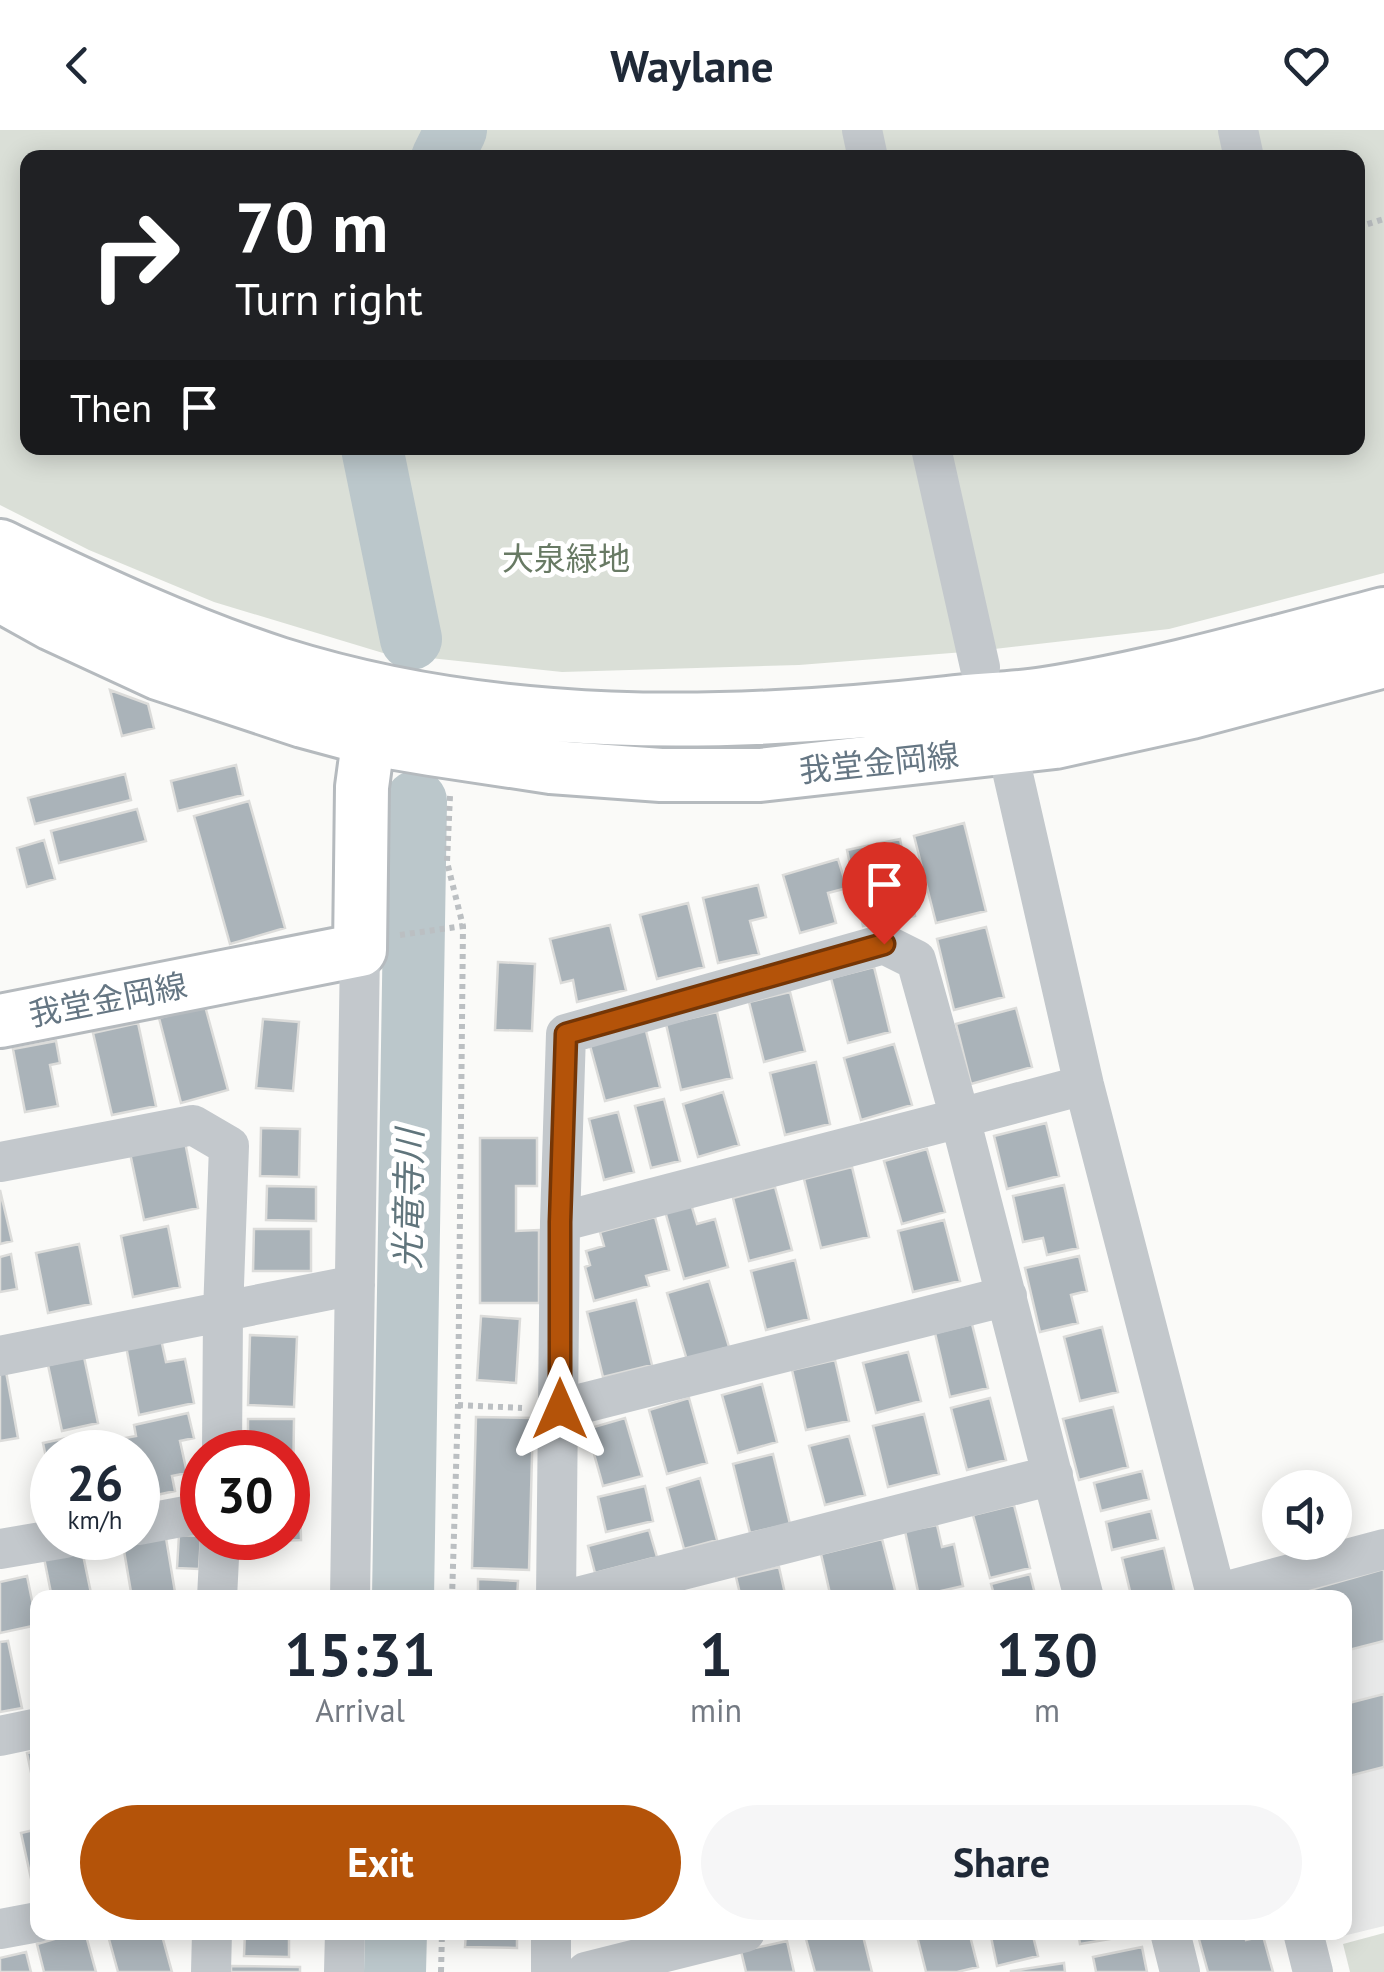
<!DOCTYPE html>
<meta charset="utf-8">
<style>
:root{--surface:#fff;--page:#f6f6f7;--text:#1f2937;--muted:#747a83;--accent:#b45309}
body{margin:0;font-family:"PT Sans","Noto Sans JP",sans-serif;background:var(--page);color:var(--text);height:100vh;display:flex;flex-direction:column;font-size:38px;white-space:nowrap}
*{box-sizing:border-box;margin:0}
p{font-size:32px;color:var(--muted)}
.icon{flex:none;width:55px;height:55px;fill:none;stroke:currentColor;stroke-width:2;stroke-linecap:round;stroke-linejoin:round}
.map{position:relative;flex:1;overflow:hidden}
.sheet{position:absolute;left:30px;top:1460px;width:1322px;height:350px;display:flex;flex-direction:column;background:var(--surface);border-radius:20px;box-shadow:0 5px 25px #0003}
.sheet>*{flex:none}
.top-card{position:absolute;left:20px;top:20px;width:1345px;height:305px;border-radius:20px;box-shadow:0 5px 25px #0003;background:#202124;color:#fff;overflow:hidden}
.controls{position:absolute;left:1262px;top:1340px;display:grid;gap:20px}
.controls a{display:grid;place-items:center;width:90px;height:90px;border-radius:50%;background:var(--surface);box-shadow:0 5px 25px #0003;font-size:50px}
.speed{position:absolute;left:30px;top:1300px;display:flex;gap:20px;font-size:50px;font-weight:700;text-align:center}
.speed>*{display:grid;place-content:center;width:130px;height:130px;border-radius:50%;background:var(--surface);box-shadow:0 5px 25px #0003;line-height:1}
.speed small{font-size:25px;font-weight:400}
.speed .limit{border:15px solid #d22;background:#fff;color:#111}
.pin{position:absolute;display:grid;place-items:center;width:85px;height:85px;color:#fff;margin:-102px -42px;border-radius:50% 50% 50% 0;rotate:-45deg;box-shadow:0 0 10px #0007}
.pin .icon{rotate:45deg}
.me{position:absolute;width:110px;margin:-55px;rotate:0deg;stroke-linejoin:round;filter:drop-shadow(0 0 8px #0008)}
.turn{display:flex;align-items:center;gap:35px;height:210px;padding:0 50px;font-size:45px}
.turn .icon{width:130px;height:130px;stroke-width:2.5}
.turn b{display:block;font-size:70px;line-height:85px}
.then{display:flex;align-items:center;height:95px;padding:0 50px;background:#0003;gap:20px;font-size:38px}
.eta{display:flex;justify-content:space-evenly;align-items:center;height:170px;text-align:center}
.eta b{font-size:60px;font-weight:700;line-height:70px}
.action{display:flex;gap:20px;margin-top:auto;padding:20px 50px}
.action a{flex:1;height:115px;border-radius:60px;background:var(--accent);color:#fff;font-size:40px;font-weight:700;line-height:115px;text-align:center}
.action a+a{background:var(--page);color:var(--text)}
header{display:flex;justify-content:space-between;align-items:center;height:130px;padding:0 50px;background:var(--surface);font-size:45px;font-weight:700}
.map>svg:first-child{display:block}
</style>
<header><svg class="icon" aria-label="back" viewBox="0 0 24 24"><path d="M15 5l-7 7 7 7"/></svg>Waylane<svg class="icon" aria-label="heart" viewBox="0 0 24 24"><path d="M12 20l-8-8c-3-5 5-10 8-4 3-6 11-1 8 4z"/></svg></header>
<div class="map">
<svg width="1384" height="1842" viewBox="0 0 1384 1842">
<rect width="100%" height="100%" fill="#fafaf8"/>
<path fill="#e8e9e9" d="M1384 1433V1796L1343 1806 1345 1468H1255Z"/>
<path fill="#dadfd7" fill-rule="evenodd" d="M0 0H1384V443L1169 499 977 521 799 535 562 542 383 523 214 472 89 420 0 375ZM28 28H1358V318H28Z
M1384 1803V1842H1350L1343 1814Z"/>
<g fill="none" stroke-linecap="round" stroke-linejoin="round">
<path stroke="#bbc7cb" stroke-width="62" d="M442 28 456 0
M372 318 411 509
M403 1468 416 671
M395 1842 396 1802"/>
</g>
<path fill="#aab3b9" stroke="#dcdcda" stroke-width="2.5" d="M110 560 148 574 154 598 122 606Z
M236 635 243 665 178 681 171 651Z
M125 644 131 670 35 694 28 668Z
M249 671 285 798 230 814 194 686Z
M137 679 146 711 59 733 51 701Z
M964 693 986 781 936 793 914 706Z
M900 709 915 786 863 796 847 720Z
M44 710 55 749 27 757 17 718Z
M838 729 847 758 828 763 836 793 800 803 783 745Z
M758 755 766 787 750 791 759 824 718 833 703 768Z
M688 773 704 837 657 849 640 785Z
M610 795 626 860 577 872 573 850 561 853 550 809Z
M986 797 1004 867 954 880 937 809Z
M498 832 535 834 532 901 495 900Z
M874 837 890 902 848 913 831 848Z
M790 862 805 921 764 932 749 872Z
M205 876 228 960 181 973 159 888Z
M1016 878 1032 937 971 954 956 894Z
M717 882 732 948 681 960 666 894Z
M263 889 299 892 293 961 256 958Z
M138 893 156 976 112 985 93 903Z
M645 897 660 957 605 971 589 912Z
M56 911 60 933 50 935 58 976 25 982 13 919Z
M894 914 912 975 861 990 844 928Z
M816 932 830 994 785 1005 770 943Z
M723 962 739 1015 698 1027 683 974Z
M664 969 680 1031 651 1038 635 976Z
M618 982 634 1042 604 1050 589 989Z
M1046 993 1059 1046 1007 1059 994 1006Z
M261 998 300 999 299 1047 260 1046Z
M480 1008H537V1056H516V1101L539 1100V1173H480Z
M185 1012 198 1078 144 1090 130 1023Z
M927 1019 945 1082 902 1094 884 1031Z
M852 1037 869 1107 821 1118 804 1049Z
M1064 1055 1078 1118 1047 1125 1043 1108 1023 1112 1013 1066Z
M267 1056 316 1057V1091L266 1090Z
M775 1057 792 1120 749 1131 733 1068Z
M0 1060 12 1111 0 1114Z
M691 1074 697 1094 715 1089 728 1137 684 1149 665 1081Z
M655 1087 669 1140 646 1146 649 1156 594 1171 585 1137 590 1135 586 1121 604 1116 600 1102Z
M944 1090 960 1151 913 1162 898 1101Z
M168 1096 180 1157 133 1167 121 1106Z
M254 1099H311V1141H253Z
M79 1114 91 1174 48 1183 36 1123Z
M11 1124 17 1159 0 1162V1127Z
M1079 1126 1087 1161 1071 1165 1078 1193 1040 1202 1025 1138Z
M795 1130 809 1189 766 1200 751 1141Z
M709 1151 729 1217 687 1230 667 1163Z
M636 1170 652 1235 603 1247 587 1182Z
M481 1186 520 1189 516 1253 477 1250Z
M972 1194 988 1258 950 1267 935 1203Z
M1102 1197 1118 1262 1080 1271 1064 1207Z
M250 1205 297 1207 294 1277 248 1275Z
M161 1209 166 1232 185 1229 194 1273 139 1285 126 1216Z
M908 1222 921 1271 876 1283 863 1233Z
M84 1227 98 1293 62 1301 48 1235Z
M835 1230 849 1291 806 1300 792 1240Z
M5 1236 18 1308 0 1311V1237Z
M762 1254 777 1312 738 1323 722 1265Z
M689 1268 707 1333 667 1344 649 1280Z
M990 1268 1006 1330 967 1340 951 1278Z
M1113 1277 1128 1337 1079 1350 1063 1289Z
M188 1283 194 1308 180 1311 187 1343 172 1346 175 1361 138 1369V1322H123L120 1309 136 1306 134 1295Z
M924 1284 939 1344 888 1357 873 1296Z
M476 1287 533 1288 529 1440 472 1438Z
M625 1288 642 1346 603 1356 587 1299Z
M248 1289H294L293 1361H288V1322H248Z
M81 1305 85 1322H52V1356L43 1313Z
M849 1306 865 1365 825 1375 809 1316Z
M773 1324 790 1394 750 1403 733 1334Z
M1142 1341 1149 1369 1101 1381 1094 1353Z
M700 1348 717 1410 684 1419 667 1358Z
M645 1356 653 1391 606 1402 598 1367Z
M288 1369H300L301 1410 251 1412V1408H288Z
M1014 1375 1030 1438 990 1448 973 1385Z
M1151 1381 1158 1409 1112 1420 1106 1392Z
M937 1395 942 1417 954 1414 963 1456 919 1466 905 1401Z
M649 1400 657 1427 595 1443 588 1416Z
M179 1405 201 1406 199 1439 177 1438Z
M166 1408 176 1468H132L123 1415Z
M882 1409 897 1468H831L821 1424Z
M1164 1418 1176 1468H1116L1115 1465 1130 1461 1122 1428Z
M82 1420 92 1468H52L44 1428Z
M779 1437 786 1468H741L736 1447Z
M1384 1439V1511L1345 1521V1468H1282Z
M1030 1444 1036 1468H995L991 1454Z
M27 1446 37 1495 0 1503V1452Z
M478 1449 518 1451 517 1468H478Z
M238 1462H288V1468H238Z
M8 1511 22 1578 0 1582V1512Z
M1384 1564V1637L1345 1647V1574Z
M38 1621V1676L27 1623Z
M38 1699V1762H34L21 1703Z
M79 1802H85L96 1842H44L37 1814Z
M107 1802H161L172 1842H118Z
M245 1802H289V1827L244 1826Z
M466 1802H517V1818L465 1817Z
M832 1802H862L872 1842H815L806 1809Z
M916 1802H969L978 1837 957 1842H926Z
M990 1802H1032L1038 1826 997 1836Z
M1078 1802H1134V1805L1080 1814Z
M1197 1802H1244L1246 1810 1263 1806 1273 1842H1208Z
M787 1811 794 1842H746L741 1821Z
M1142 1817 1147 1842H1096L1093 1827Z
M26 1822 31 1842H0V1828Z
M1064 1833 1065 1842H1011V1841Z
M231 1836 300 1837V1842H231Z"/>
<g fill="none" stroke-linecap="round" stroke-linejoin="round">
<defs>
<path id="major" d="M0 416C91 459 183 503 279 534 495 602 724 598 947 573 979 569 1012 569 1045 564 1159 546 1272 513 1384 484
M0 465 52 494 158 543 303 591 366 608 431 619 551 637 661 645H760L1055 612 1191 582 1384 531
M0 891 360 820 362 657 373 575"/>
</defs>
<use href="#major" stroke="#b5babe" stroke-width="58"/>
<path stroke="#bbbfc2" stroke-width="6" stroke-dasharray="5 5" stroke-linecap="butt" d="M1358 97 1384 89
M450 666 447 732 463 796 458 1275 452 1468
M400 805 463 796
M458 1275 522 1278
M441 1842 442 1802"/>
<path stroke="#c3c8cc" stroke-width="40" d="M862 0 868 28
M1238 0 1244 28
M931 318 980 537
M1001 592 1084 955 1217 1468
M0 1032 193 995 229 1016 223 1183 222 1322
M560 1092 960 988 1084 1468
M0 1226 355 1155
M560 1279 1007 1166
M138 1395 202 1383
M0 1419 65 1408
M1216 1464 1384 1419
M217 1468 220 1408
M350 1468 360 820
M556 1468 560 1092 566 904 884 814 916 830 960 988 1084 955
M573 1468 1053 1345
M0 1606 38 1598
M0 1799 38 1792
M1170 1802 1180 1842
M1303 1802 1313 1842
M211 1842 212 1802
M344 1842 345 1802
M551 1842V1802
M586 1842 745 1802"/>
<use href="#major" stroke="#fff" stroke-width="52"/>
</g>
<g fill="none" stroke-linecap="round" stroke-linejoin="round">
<defs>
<path id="route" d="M560 1279V1092L566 904 884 814"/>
</defs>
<use href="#route" stroke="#753606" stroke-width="25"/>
<use href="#route" stroke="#b45309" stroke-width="18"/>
</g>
<g text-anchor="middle" stroke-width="10" stroke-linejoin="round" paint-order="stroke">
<g font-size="32" fill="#687a64" stroke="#fff">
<text x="566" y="440">大泉緑地</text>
</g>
<g font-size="32" fill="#657683" stroke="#fff">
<text transform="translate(879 633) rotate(-6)" y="11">我堂金岡線</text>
<text transform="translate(108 870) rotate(-11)" y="11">我堂金岡線</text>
</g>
<g font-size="35" font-style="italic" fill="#60757c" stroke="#fff">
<text transform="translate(409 1069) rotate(-89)" y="12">光竜寺川</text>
</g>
</g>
</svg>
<div class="controls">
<a><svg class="icon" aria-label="sound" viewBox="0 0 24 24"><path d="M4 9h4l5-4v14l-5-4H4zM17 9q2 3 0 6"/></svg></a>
</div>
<div class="speed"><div>26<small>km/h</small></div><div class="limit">30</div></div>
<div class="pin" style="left:884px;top:814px;background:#d93025"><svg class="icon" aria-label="arrive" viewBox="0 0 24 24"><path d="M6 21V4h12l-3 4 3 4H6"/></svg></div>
<svg class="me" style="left:560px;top:1279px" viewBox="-20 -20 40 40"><path d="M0-17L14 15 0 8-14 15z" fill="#b45309" stroke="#fff" stroke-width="4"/></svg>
<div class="top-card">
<div class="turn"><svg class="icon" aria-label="right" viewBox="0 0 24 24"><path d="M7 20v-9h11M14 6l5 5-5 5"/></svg><div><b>70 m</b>Turn right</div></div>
<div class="then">Then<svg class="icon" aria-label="arrive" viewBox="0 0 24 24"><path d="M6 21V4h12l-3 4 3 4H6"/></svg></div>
</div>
<section class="sheet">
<div class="eta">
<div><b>15:31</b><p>Arrival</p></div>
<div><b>1</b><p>min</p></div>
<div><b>130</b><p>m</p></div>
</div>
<div class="action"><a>Exit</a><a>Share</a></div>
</section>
</div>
